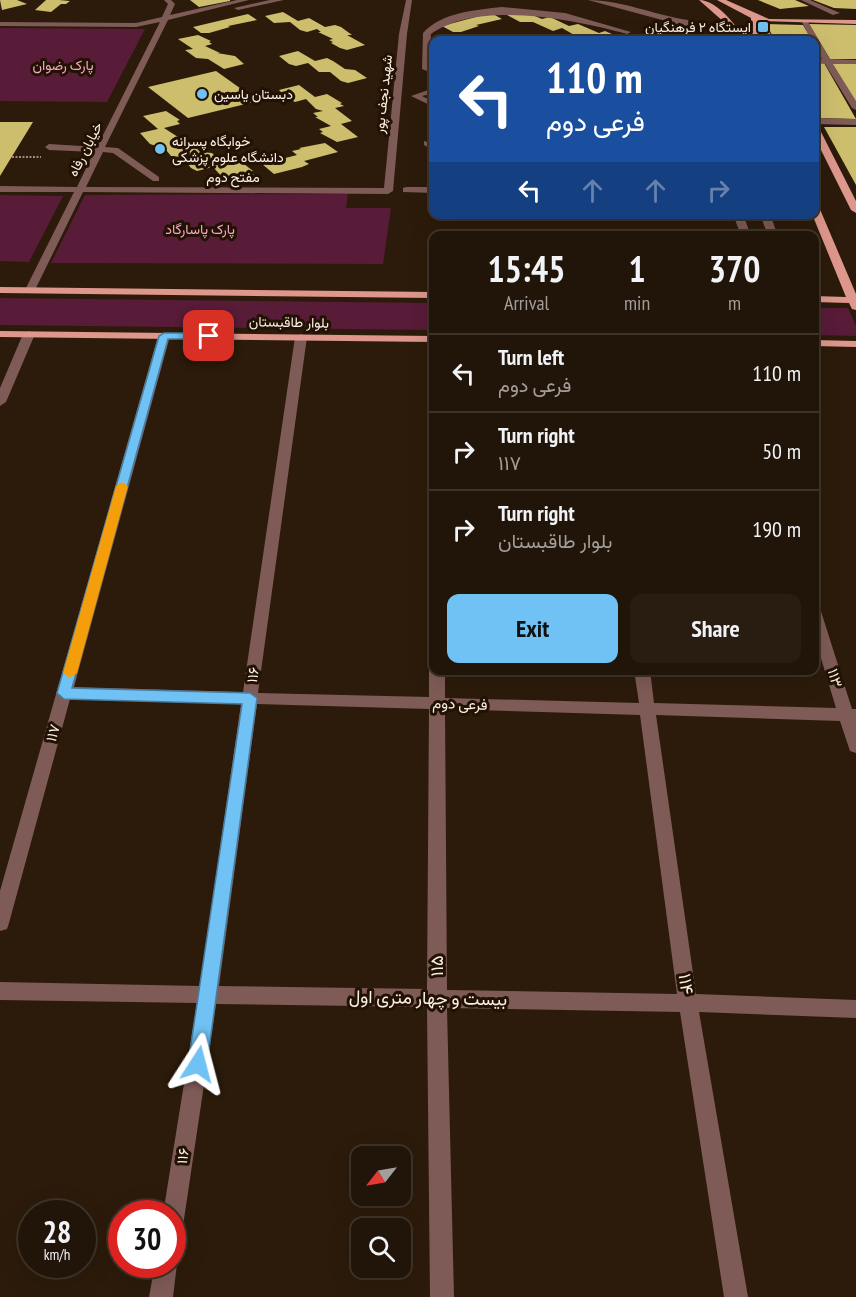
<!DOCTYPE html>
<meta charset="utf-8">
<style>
:root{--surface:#211408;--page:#291d12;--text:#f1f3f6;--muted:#a29e9c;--line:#3e3329;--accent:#70c1f4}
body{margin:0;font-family:"PT Sans Narrow",Vazirmatn,sans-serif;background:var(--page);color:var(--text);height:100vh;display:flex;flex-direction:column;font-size:22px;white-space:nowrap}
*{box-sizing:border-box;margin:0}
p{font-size:20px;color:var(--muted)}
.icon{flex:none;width:33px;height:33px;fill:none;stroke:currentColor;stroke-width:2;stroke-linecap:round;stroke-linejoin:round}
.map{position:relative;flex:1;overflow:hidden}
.panel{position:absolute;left:429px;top:231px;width:390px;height:444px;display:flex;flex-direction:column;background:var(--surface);border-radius:12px;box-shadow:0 6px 24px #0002,0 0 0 2px var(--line)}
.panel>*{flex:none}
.hud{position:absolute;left:429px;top:36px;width:390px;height:183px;border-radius:12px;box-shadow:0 6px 24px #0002,0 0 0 2px var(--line);background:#1a4fa0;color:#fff;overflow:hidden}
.needle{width:39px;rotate:239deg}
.fabs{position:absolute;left:351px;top:1146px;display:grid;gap:12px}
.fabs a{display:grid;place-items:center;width:60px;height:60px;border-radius:12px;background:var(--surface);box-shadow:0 6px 24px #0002,0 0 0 2px var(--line);font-size:30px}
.speed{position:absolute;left:18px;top:1200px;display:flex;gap:12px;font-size:30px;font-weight:700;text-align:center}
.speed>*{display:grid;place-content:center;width:78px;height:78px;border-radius:50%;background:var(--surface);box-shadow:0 6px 24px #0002,0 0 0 2px var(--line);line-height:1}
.speed small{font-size:15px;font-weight:400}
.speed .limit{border:9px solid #d22;background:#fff;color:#111}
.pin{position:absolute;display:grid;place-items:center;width:51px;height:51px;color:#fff;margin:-26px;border-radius:12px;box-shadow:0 3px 9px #0006}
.me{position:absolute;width:66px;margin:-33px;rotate:9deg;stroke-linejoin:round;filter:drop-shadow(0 0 4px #0008)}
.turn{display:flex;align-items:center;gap:21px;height:126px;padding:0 18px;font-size:27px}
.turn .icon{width:78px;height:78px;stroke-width:2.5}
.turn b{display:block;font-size:42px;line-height:51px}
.lanes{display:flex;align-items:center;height:57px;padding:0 18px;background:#0003;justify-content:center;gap:30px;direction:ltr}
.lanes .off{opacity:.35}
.eta{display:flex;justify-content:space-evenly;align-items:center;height:102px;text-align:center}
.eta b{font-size:36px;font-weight:700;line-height:42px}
.action{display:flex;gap:12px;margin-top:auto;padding:12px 18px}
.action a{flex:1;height:69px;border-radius:12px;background:var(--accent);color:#111;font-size:24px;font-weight:700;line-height:69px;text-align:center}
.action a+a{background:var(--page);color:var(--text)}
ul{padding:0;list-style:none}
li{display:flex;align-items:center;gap:18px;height:78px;padding:0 18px;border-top:2px solid var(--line)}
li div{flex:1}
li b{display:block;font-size:22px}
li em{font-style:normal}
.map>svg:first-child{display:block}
</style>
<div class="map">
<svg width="856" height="1297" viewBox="0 0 856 1297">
<rect width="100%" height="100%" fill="#2c1b0a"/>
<path fill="#581b38" d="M0 28 145 29 107 102 0 101Z
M348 194 346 208H391L383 264 51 263 85 195Z
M0 195 63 196 29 262 0 261Z
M0 298 433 303V330L0 325Z
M815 308H848L856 326V336L815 335Z"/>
<path fill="#cdbe6e" d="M0 0H17L27 4 2 10Z
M46 0H59L70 1 66 4H61L51 12 35 10Z
M190 0H230V1L199 7Z
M758 0H795L809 6 780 9Z
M813 0H856V9L834 8Z
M523 11 542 19 550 17 569 26 578 24 599 33 605 31 612 34 625 40H595L589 36H576L562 28 553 31 533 22H520L507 15Z
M283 12 298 21 309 18 325 27 335 25 341 27 352 35H347L365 45 347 50 340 48 331 43 333 42 329 40 333 39 318 32H321L317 29 307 32 300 30 290 22 274 23 265 16Z
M491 13 502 19 476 25 479 26 461 32H453L442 26Z
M248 14 257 20 228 26 230 27 209 33H201L193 27Z
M766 24 803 25 812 40H775Z
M809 24 856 25V59H830Z
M198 35 211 41 209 42 212 44 205 46 220 53H217L235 56 244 64 224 69 208 59 196 58 185 50 193 49 178 39Z
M449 36 460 40H432Z
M298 51 315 61 327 58 333 61 345 69 355 70 367 78 348 83 341 81 330 72H319L308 63 296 66 289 64 279 56Z
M814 63H824L856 119 817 118 814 114Z
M831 63H856V103Z
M216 71 258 101 188 118 148 87Z
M299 85 315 97 327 94 342 103 340 104 344 106 335 108 352 121 341 124 358 137 337 142 320 133 323 132 319 129 331 126 315 117H318L313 113 323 111 316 109 306 99 295 102 280 94 282 93 279 90Z
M166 111 180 120 177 121 180 124 164 128 178 137 175 138 178 141H192L200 148 197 149 200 152 212 153 220 161H217L221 165 237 161 241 164H244L253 171 250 172 254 175 230 181 224 179 213 167 197 171 191 168 182 157 171 156 162 145 156 146 150 144 140 133 158 129 143 116Z
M0 122H33L0 176Z
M824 127H856V185L834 145Z
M325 143 338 152 304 161 309 164 302 167 274 174 262 164 297 155 292 151 301 149 299 148Z"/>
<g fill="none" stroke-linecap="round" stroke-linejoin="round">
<path stroke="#9b8d7f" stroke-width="2" stroke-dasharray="2 1.5" stroke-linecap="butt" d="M12 157H41"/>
<path fill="#7e5b56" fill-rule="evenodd" d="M164 0H171L175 4 170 15 237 0H249L168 20 105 147 118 148 159 177V181H153L113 153 103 152 86 187 384 188 399 34 406 0H412L407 34 393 191 388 194 83 192 35 290 26 292 25 290 74 192H0V186L77 187 94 152 49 150 45 147 49 144 97 147 160 22 136 27 0 26V22L136 23 162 17 168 4Z
M270 0H284L238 10 234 8Z
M588 0C622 0 654 15 688 20L697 40H690L682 24 670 25 676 40H669L662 24 666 21Z
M801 0H810L840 13 833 15Z
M502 7 565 13 631 32 627 34C572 19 479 0 431 34L429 66 434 69V74L422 69 423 33C442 12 476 10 502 7Z
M801 20H807L830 59 856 60V64H833L856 101V110L852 108 825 64 814 63V59H822L814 46V40H811Z
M434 88V93L422 96 434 102V107L411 96Z
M814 118 856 119V125L814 124Z
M424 141 434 144V151L424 145Z
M406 187H434V193L403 192V188Z
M733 214H743L751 236H741Z
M760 214H770L778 236H768Z
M29 331 35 334 6 402 0 406V388L23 334Z
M164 333 170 336 74 687 243 692 295 337 301 334 307 337 258 693 429 697V670L434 665V670H445V698L639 703 634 670H650L654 703 836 708 814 635V604L819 605 852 709H856V753L850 751 840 721 656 715 696 994 856 1000V1018L699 1012 748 1297H724L680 1012 447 1008 454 1297H430L427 1007 216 1004 183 1226 180 1234 172 1237V1214H163L197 1003 0 1000V982L200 986 241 704 70 699 9 923 7 929 0 931V891L158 336ZM257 704 429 709 427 989 219 986ZM445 709 640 715 677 994 447 990Z
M172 1255 177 1264 173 1297H149L155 1264H172Z"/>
<path fill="#de978c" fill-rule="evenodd" d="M699 0C717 0 737 26 745 40H739L725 23Z
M717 0H726L769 19 856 20V24L761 21 775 40H768L758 27V40H751V18Z
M814 124 818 126 856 201V213L851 210 814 136Z
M814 204 819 207 856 294V310L852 309 849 303 814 302V296L846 297 812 214H814Z
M0 287 434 292V298L0 293Z
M0 331 434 336V342L0 337Z
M814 340 856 341V347L814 346Z"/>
</g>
<path fill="#70c1f4" stroke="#497d9f" stroke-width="1.5" d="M164 333H209L214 336 209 339H168L72 688 250 693 257 698 207 1064 204 1070 198 1073 191 1070 188 1064 242 704 64 699 57 693 159 336Z"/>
<path fill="#f59e0b" d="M122 482 128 486 77 673 70 678 63 673 116 486Z"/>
<g fill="#70c1f4" stroke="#221203" stroke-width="2">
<rect x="757" y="21" width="12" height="12" rx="3"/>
<circle cx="202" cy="94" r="6"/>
<circle cx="160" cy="149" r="6"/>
</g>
<g text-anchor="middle" stroke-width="6" stroke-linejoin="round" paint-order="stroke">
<g font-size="14" fill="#fbefe4" stroke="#221203" text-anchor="start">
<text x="751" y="32" text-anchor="end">ایستگاه ۲ فرهنگیان</text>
<text x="214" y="99">دبستان یاسین</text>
<text x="172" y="146">خوابگاه پسرانه<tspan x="172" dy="16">دانشگاه علوم پزشکی</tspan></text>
</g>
<g font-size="14" fill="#f9a5c6" stroke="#221203">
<text x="63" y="70">پارک رضوان</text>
<text x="200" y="234">پارک پاسارگاد</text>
</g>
<g font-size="14" fill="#fbefe4" stroke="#221203">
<text transform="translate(383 94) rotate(-84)" y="5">شهید نجف پور</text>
<text transform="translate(85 149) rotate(-63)" y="5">خیابان رفاه</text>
<text x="233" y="182">مفتح دوم</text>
<text transform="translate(289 322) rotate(1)" y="5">بلوار طاقبستان</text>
</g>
<g font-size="15" fill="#fbefe4" stroke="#221203">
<text transform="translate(253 675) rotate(-82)" y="5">۱۱۶</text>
<text transform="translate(835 678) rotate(73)" y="5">۱۱۳</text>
<text transform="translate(460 704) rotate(2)" y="5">فرعی دوم</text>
<text transform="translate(53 733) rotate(-74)" y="5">۱۱۷</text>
<text transform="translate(183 1156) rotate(-81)" y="5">۱۱۶</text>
</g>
<g font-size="18" fill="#fbefe4" stroke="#221203">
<text transform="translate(437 966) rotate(-90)" y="6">۱۱۵</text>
<text transform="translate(686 984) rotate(82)" y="6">۱۱۴</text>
<text transform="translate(428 998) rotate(1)" y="6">بیست و چهار متری اول</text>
</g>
</g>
</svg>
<div class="fabs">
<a><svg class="needle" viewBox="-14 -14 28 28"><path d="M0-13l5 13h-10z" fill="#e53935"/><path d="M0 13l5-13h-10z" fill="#a29e9c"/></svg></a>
<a><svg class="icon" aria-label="search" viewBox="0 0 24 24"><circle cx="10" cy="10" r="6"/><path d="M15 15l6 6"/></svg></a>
</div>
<div class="speed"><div>28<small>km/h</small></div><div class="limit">30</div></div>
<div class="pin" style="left:209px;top:336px;background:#d93025"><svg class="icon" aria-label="arrive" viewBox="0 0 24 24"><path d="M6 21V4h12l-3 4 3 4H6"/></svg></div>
<svg class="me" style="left:198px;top:1064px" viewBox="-20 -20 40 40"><path d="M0-17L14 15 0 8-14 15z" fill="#70c1f4" stroke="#fff" stroke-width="4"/></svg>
<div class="hud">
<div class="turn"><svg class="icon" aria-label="left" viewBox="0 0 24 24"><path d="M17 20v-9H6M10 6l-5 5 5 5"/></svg><div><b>110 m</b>فرعی دوم</div></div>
<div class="lanes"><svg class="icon" aria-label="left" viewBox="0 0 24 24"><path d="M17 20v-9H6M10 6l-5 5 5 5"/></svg><svg class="icon off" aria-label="ahead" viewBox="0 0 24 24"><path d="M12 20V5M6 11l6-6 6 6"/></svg><svg class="icon off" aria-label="ahead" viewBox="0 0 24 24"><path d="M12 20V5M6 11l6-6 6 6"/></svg><svg class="icon off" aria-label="right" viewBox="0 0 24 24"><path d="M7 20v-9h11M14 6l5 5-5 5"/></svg></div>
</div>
<section class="panel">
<div class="eta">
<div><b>15:45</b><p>Arrival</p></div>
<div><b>1</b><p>min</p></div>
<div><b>370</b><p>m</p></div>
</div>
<ul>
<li><svg class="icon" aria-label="left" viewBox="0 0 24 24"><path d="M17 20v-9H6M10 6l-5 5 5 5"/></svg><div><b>Turn left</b><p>فرعی دوم</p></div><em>110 m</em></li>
<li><svg class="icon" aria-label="right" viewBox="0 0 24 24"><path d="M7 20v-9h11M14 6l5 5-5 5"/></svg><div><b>Turn right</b><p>۱۱۷</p></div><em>50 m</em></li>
<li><svg class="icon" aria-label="right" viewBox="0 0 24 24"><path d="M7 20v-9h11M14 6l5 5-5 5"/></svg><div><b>Turn right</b><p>بلوار طاقبستان</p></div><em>190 m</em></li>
</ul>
<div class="action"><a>Exit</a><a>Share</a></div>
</section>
</div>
